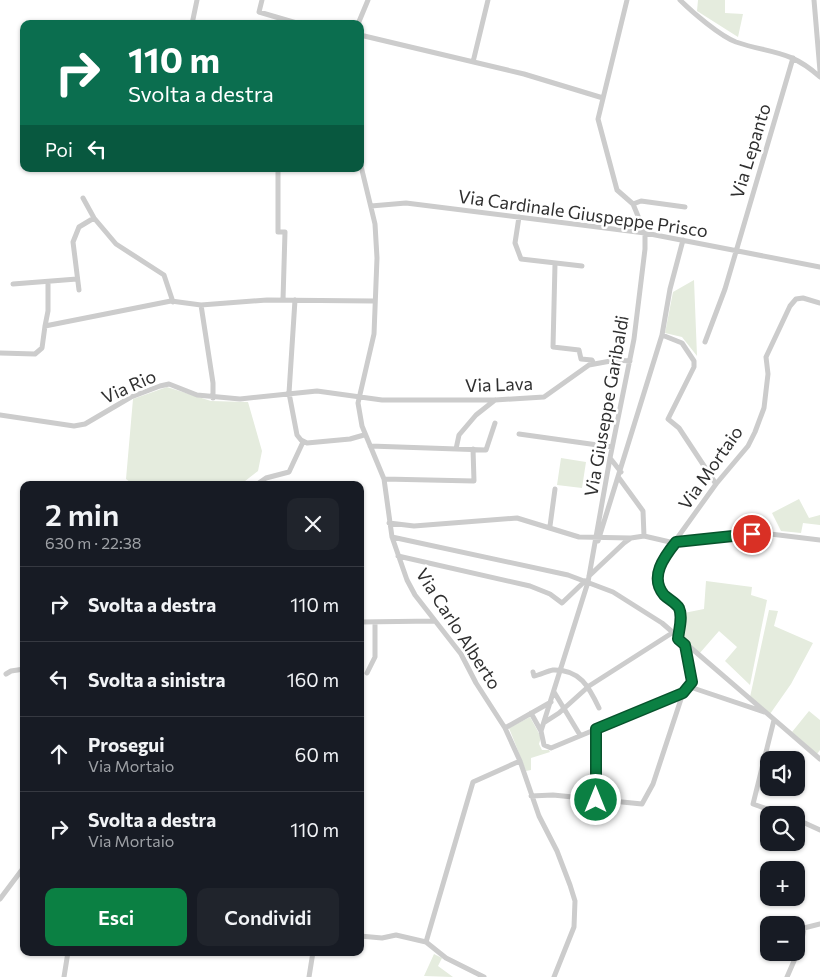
<!DOCTYPE html>
<html lang="it">
<meta charset="utf-8">
<style>
:root{--surface:#171b24;--page:#20242c;--text:#f1f3f6;--muted:#9ea1a6;--line:#363941;--accent:#0b8043}
body{margin:0;font-family:Commissioner,sans-serif;background:var(--page);color:var(--text);height:100vh;display:flex;flex-direction:column;font-size:19px;white-space:nowrap}
*{box-sizing:border-box;margin:0}
p{font-size:16px;color:var(--muted)}
.icon{flex:none;width:28px;height:28px;fill:none;stroke:currentColor;stroke-width:2;stroke-linecap:round;stroke-linejoin:round}
.map{position:relative;flex:1;overflow:hidden}
.drawer{position:absolute;left:20px;top:481px;width:344px;height:475px;display:flex;flex-direction:column;background:var(--surface);border-radius:10px;box-shadow:0 1px 4px #0004}
.drawer>*{flex:none}
.guide{position:absolute;left:20px;top:20px;width:344px;height:152px;border-radius:10px;box-shadow:0 1px 4px #0004;background:#0b6e4f;color:#fff;overflow:hidden}
.buttons{position:absolute;left:760px;top:751px;display:grid;gap:10px}
.buttons a{display:grid;place-items:center;width:45px;height:45px;border-radius:10px;background:var(--surface);box-shadow:0 1px 4px #0004;font-size:25px}
.pin{position:absolute;display:grid;place-items:center;width:42px;height:42px;color:#fff;margin:-21px;border:2px solid #fff;border-radius:50%;box-shadow:0 1px 5px #0007}
.me{position:absolute;width:55px;margin:-28px;rotate:0deg;stroke-linejoin:round;filter:drop-shadow(0 0 4px #0008)}
.turn{display:flex;align-items:center;gap:18px;height:105px;padding:0 25px;font-size:22px}
.turn .icon{width:65px;height:65px;stroke-width:2.5}
.turn b{display:block;font-size:35px;line-height:42px}
.then{display:flex;align-items:center;height:48px;padding:0 25px;background:#0003;gap:10px;font-size:19px}
.round{display:grid;place-items:center;flex:none;width:52px;height:52px;border-radius:10px;background:var(--page)}
.overview{display:flex;align-items:center;justify-content:space-between;height:85px;padding:0 25px}
h1{font-size:30px;font-weight:600;line-height:38px}
.cta{display:flex;gap:10px;margin-top:auto;padding:10px 25px}
.cta a{flex:1;height:58px;border-radius:10px;background:var(--accent);color:#fff;font-size:20px;font-weight:600;line-height:58px;text-align:center}
.cta a+a{background:var(--page);color:var(--text)}
ul{padding:0;list-style:none}
li{display:flex;align-items:center;gap:15px;height:75px;padding:0 25px;border-top:1px solid var(--line)}
li div{flex:1}
li b{display:block;font-size:19px}
li em{font-style:normal}
.map>svg:first-child{display:block}
</style>
<div class="map">
<svg width="820" height="977" viewBox="0 0 820 977">
<rect width="100%" height="100%" fill="#fff"/>
<path fill="#e5ecde" d="M698 0H725V13L743 14 738 37 697 11Z
M694 280 697 356 682 337 665 333 673 292Z
M167 387 211 401 248 402 262 451 258 471 240 485H134L126 479 133 399Z
M561 458 586 462 582 488 557 485Z
M799 499 809 518 820 515V525L803 523 801 533 781 531 772 513Z
M706 581 752 587 751 595 767 600 750 685 725 661 737 647 719 631 699 654C682 639 681 636 684 613L704 609Z
M769 610 778 611 774 626 813 643 791 684 770 714 750 697Z
M809 711 820 720V750L817 754 792 732Z
M530 717 541 737 539 744 542 750H549L550 752 531 758V770L526 771 509 728Z
M434 954 442 958 438 966 453 977 424 976Z"/>
<g fill="none" stroke-linecap="round" stroke-linejoin="round">
<path stroke="#ccc" stroke-width="5" d="M262 0 259 12 300 24
M680 0C692 12 720 36 736 42 771 54 789 49 820 77
M814 0 820 71
M192 24 197 0
M358 24 368 0
M360 35 524 74 603 98
M473 62 488 0
M360 162 375 224 377 258 374 334 358 403 362 426 384 479 392 537 407 580 415 595 461 654 476 683 505 728 520 761 539 816 557 851 570 885 575 901 574 927 554 977
M278 169V232H285L283 300
M83 198 94 218 116 244 164 275 173 302
M633 204 641 201 685 207
M371 206 406 203 645 233 820 267
M519 217 515 243 521 259 582 266
M555 264 553 347 579 350 581 359 592 360 594 364
M13 284 77 279
M79 290 73 242 79 227 94 218
M295 300 289 393 297 435 301 440 307 443 350 439 364 435
M201 305 213 383V398
M45 326 48 311V282
M662 335 682 343 694 361V367L668 419 679 428 716 484
M705 342 725 289 793 58
M0 353 35 354 42 348 45 326 171 301 201 305 267 300 373 301
M0 415 74 426 85 424 131 397 160 386 169 384 197 395 240 399 317 391 382 400H495L544 397 589 365 616 360 630 361
M519 434 612 447
M370 446 486 450 495 423
M456 449 459 435 476 415 495 400
M610 458 621 472
M619 478 643 511 644 536
M384 479 474 481 473 449
M256 485 266 478 289 472 303 442
M389 523 414 526 517 518 579 537 631 538
M550 526 555 489
M392 537 568 575 613 592 662 623 820 759
M598 541 662 335 670 289 683 240
M398 556 530 586 550 594 562 603 585 581
M589 576 624 543 631 538 644 536 670 542 762 533 820 540
M360 622 435 621
M678 639 681 615 678 606 663 594 658 585 659 570 665 555 716 484 748 446 755 432 764 408 768 374 766 357 790 306 796 299 803 298 820 303
M533 672 534 676C540 675 547 671 553 670 580 669 589 687 599 708
M367 673 375 657V623
M6 674 11 671 24 669
M690 687 764 712
M554 692 580 735
M531 713 541 731 544 745 551 748 683 693C698 680 688 662 685 645
M774 720 753 804 784 815
M545 722 559 713 589 686 672 633
M505 728 551 702
M596 729 597 799
M541 731 588 582 610 458 634 339 645 249V233L633 204 617 190 598 119 627 0
M531 796 553 795 642 804 653 784 683 693
M796 819 820 830
M0 899 24 867
M360 936 382 938 396 935 426 942
M426 942 473 782 520 761
M426 942 446 958 484 977
M64 977 68 952
M309 977 313 952
M787 977 801 945 804 928 820 924"/>
</g>
<g fill="none" stroke-linecap="round" stroke-linejoin="round">
<defs>
<path id="route" d="M596 800V729L683 693 692 682 685 645 678 639C679 629 683 617 679 608 676 603 668 599 664 595 649 577 664 557 676 542L752 534"/>
</defs>
<use href="#route" stroke="#07532c" stroke-width="12"/>
<use href="#route" stroke="#0b8043" stroke-width="9"/>
</g>
<g text-anchor="middle" stroke-width="5" stroke-linejoin="round" paint-order="stroke">
<g font-size="18" fill="#2f2f2f" stroke="#fff">
<text transform="translate(751 151) rotate(-73)" y="6">Via Lepanto</text>
<text transform="translate(583 214) rotate(8)" y="6">Via Cardinale Giuspeppe Prisco</text>
<text transform="translate(499 385) rotate(-2)" y="6">Via Lava</text>
<text transform="translate(129 387) rotate(-24)" y="6">Via Rio</text>
<text transform="translate(607 406) rotate(-80)" y="6">Via Giuseppe Garibaldi</text>
<text transform="translate(711 468) rotate(-55)" y="6">Via Mortaio</text>
<text transform="translate(458 629) rotate(57)" y="6">Via Carlo Alberto</text>
</g>
</g>
</svg>
<div class="buttons">
<a><svg class="icon" aria-label="sound" viewBox="0 0 24 24"><path d="M4 9h4l5-4v14l-5-4H4zM17 9q2 3 0 6"/></svg></a>
<a><svg class="icon" aria-label="search" viewBox="0 0 24 24"><circle cx="10" cy="10" r="6"/><path d="M15 15l6 6"/></svg></a>
<a>+</a>
<a>−</a>
</div>
<div class="pin" style="left:752px;top:534px;background:#d93025"><svg class="icon" aria-label="arrive" viewBox="0 0 24 24"><path d="M6 21V4h12l-3 4 3 4H6"/></svg></div>
<svg class="me" style="left:596px;top:800px" viewBox="-20 -20 40 40"><circle r="17" fill="#0b8043" stroke="#fff" stroke-width="3"/><path d="M0-11L8 9 0 5-8 9z" fill="#fff"/></svg>
<div class="guide">
<div class="turn"><svg class="icon" aria-label="right" viewBox="0 0 24 24"><path d="M7 20v-9h11M14 6l5 5-5 5"/></svg><div><b>110 m</b>Svolta a destra</div></div>
<div class="then">Poi<svg class="icon" aria-label="left" viewBox="0 0 24 24"><path d="M17 20v-9H6M10 6l-5 5 5 5"/></svg></div>
</div>
<section class="drawer">
<div class="overview"><div><h1>2 min</h1><p>630 m · 22:38</p></div><a class="round"><svg class="icon" aria-label="close" viewBox="0 0 24 24"><path d="M6 6l12 12M18 6L6 18"/></svg></a></div>
<ul>
<li><svg class="icon" aria-label="right" viewBox="0 0 24 24"><path d="M7 20v-9h11M14 6l5 5-5 5"/></svg><div><b>Svolta a destra</b></div><em>110 m</em></li>
<li><svg class="icon" aria-label="left" viewBox="0 0 24 24"><path d="M17 20v-9H6M10 6l-5 5 5 5"/></svg><div><b>Svolta a sinistra</b></div><em>160 m</em></li>
<li><svg class="icon" aria-label="ahead" viewBox="0 0 24 24"><path d="M12 20V5M6 11l6-6 6 6"/></svg><div><b>Prosegui</b><p>Via Mortaio</p></div><em>60 m</em></li>
<li><svg class="icon" aria-label="right" viewBox="0 0 24 24"><path d="M7 20v-9h11M14 6l5 5-5 5"/></svg><div><b>Svolta a destra</b><p>Via Mortaio</p></div><em>110 m</em></li>
</ul>
<div class="cta"><a>Esci</a><a>Condividi</a></div>
</section>
</div>
